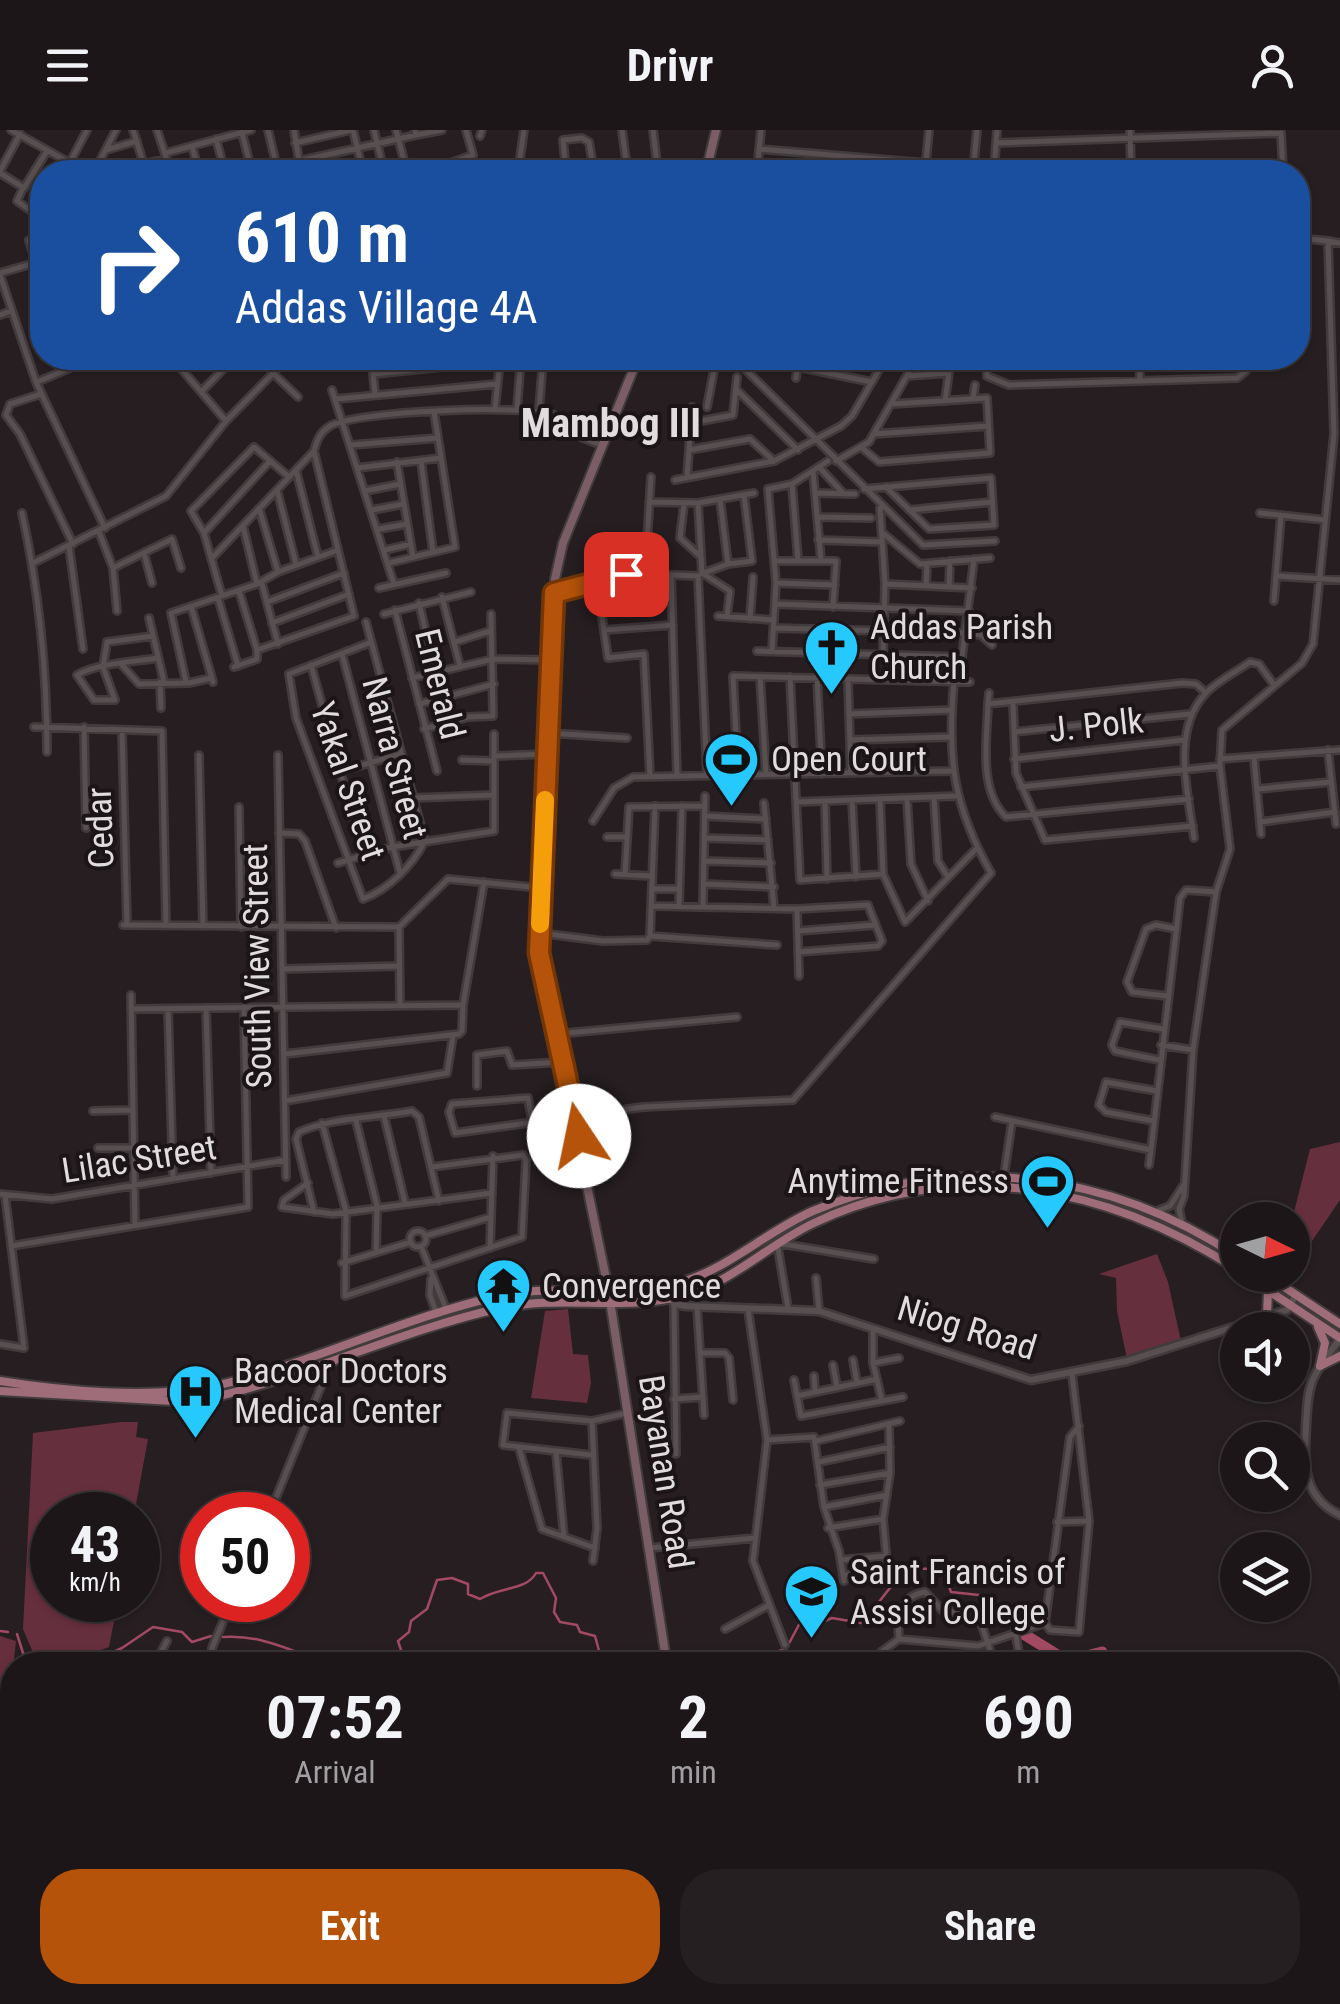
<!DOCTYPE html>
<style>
:root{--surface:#1c1618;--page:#251f21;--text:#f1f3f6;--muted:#a09fa2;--line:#3a3537;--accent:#b45309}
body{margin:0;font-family:"Roboto Condensed",sans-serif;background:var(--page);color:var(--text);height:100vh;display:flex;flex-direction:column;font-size:38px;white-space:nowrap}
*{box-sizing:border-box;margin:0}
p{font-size:32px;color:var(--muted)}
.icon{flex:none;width:55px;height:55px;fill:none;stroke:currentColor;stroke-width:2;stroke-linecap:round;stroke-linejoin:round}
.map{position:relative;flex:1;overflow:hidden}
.details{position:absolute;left:0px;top:1522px;width:1340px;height:352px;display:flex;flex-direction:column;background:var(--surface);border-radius:40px 40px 0 0;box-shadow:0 2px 8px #0004,0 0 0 2px var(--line)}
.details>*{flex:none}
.guide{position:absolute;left:30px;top:30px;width:1280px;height:210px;border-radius:40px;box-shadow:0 2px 8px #0004,0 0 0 2px var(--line);background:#1a4fa0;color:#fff;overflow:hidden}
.needle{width:65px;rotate:95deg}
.buttons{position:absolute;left:1220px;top:1072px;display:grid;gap:20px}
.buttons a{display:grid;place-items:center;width:90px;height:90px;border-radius:50%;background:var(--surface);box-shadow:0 2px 8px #0004,0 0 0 2px var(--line);font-size:50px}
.speed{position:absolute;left:30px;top:1362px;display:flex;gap:20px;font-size:50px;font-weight:700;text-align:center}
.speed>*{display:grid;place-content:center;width:130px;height:130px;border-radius:50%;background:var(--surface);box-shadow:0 2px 8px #0004,0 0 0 2px var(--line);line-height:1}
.speed small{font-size:25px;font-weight:400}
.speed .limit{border:15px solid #d22;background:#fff;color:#111}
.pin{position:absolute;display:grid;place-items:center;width:85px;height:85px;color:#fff;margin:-42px;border-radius:20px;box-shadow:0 5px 15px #0006}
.me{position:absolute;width:110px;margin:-55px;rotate:349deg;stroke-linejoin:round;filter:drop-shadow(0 0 8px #0008)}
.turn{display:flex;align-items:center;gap:35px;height:210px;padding:0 40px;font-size:45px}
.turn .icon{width:130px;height:130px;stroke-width:2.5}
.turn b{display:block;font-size:70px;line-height:85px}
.eta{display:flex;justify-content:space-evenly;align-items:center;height:170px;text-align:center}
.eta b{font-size:60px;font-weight:700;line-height:70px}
.cta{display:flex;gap:20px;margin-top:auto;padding:20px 40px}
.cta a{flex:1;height:115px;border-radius:40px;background:var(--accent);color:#fff;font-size:40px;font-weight:700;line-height:115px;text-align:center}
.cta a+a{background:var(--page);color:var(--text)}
header{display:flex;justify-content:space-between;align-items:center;height:130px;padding:0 40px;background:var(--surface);font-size:45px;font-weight:700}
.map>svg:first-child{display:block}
</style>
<header><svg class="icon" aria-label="menu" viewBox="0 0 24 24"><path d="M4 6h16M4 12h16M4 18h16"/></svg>Drivr<svg class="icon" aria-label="person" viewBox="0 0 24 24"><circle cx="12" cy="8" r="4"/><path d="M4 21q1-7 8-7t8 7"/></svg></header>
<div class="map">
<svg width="1340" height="1874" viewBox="0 0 1340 1874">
<rect width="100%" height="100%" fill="#261e20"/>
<path fill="#662f3e" d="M1340 1012V1070L1293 1139 1292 1090 1310 1019Z
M1157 1124 1168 1152 1181 1211 1127 1229 1117 1181 1116 1148 1099 1144Z
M568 1179 573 1224 588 1225 591 1253 587 1273 531 1268 545 1181Z
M121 1292H138L136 1307 148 1309 134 1385H52V1470H118L109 1517C87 1525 61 1541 37 1532L23 1499 33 1303Z
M0 1506 16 1511 2 1643 12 1641V1761H0Z
M303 1863V1862L426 1863 425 1874H303Z"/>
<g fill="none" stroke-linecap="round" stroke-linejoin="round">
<path stroke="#a24a63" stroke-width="2.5" d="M0 1501 8 1502
M17 1504 23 1523 35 1535
M223 1507C286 1502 322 1553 387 1525L396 1529 402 1523 398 1511 409 1502 411 1491 427 1479 437 1450 452 1448 468 1454V1464L480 1469C501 1456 526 1461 536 1443H543L556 1468 554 1482 560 1492 577 1495 580 1502 595 1506 603 1535
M86 1535 122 1518 153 1497 182 1502 192 1512 211 1506
M730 1535 786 1519 802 1489 820 1493 832 1488 861 1493C889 1466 898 1427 944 1442L951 1462 988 1466 1004 1488 1016 1495"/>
<path stroke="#a24a63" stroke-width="11" d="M1022 1503 1067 1531 1102 1522 1108 1535
M1328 1671 1340 1676"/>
<defs>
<path id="minor" d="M11 0 86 42
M133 0 144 35 141 42
M157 0 171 42
M268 0 278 42
M294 0 301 42
M353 0 363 42
M374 0 384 42
M396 0 407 42
M415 0 416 5 442 0
M622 0 627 38
M653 0 658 42
M1130 0 1131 42
M242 3 252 42
M1281 3 1283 42
M480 6 482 0
M216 9 225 42
M295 13 351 0
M996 13 1281 3
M192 16 199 42
M759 19 926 33
M106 20 137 11
M166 23 251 0
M299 31 416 5
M0 41 20 4
M65 42 87 0
M94 42 116 0
M106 42 167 29
M334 42 361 36
M425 42 473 25 466 0
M518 42 524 0
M566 42 563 10 582 8 589 12 594 42
M598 42 657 32
M757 42 761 0
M925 42 929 0
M973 42 977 0
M994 42 997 0
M1165 42 1283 37
M0 43 24 58 47 21
M23 58 17 71 41 88 42 85
M1298 108 1328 111
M29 110 42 155
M0 143 42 131
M0 145 36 252 105 398
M0 185 11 181
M172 228 226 291
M709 228 741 235 923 415 995 411
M987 228V246L1009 255 1237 248 1246 241 1248 228
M1139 228 1140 251
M372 234 375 264
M798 237 872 252
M273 243 298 267
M374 244 500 231 495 278
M907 246 948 243
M796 248 799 228
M37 252 94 228
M736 259 798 320
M332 260 394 454
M202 261 234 228
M41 264 10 274 6 285 20 304 73 414
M336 269 497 254
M973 269 975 255
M945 271 951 228
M707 277 716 229
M517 279 521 228
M539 281 543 228
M691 293 733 285 737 247
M874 304 988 296
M351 315 438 308
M862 318 879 332 990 323 987 268 892 274
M689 320 750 309 774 331
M421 331 433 422
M836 331 869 312 917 228
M397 332 413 427
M819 337 843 363
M357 338 441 328
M296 340 318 427
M813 341 821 430
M687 348 692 277
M675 350 774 331 841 296 852 286 886 228
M792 354 798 430
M864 359 991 348 994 395 929 399 886 357
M277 360 296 434
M365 361 400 354
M815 363 855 364
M720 369 728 434
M649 372 698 373 754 363
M698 373 702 443 730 461 727 486
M684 374 680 408 700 426
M259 378 278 442
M880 378 885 454 883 525
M372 380 404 374
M909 380 992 372
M22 383C39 461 47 542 47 622
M1260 383 1325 390
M817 387 871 388
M243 396 257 454
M379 399 407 394
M99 402 113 438 117 481
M204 403 270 331
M884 404 920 434 990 428
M818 410 882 412
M69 416 83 519
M385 420 411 414
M144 423 152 453
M213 427 314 321C317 310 320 302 330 296 355 281 525 274 554 285L556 297 601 315
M775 431H836L833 477
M33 433 166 366 226 291 288 228
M389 433 455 417 434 282
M113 438 172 409 181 438
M645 444 651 347
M701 444 728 434 752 431 744 365
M671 445 698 446 707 645
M1277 446 1340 450
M597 453 608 528 644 524 650 646
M776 453 835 455
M262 454 278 514
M885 454 972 458
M926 456 927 434
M949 457 950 431
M379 458 446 443
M239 461 257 520
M554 463 626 444 671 445 677 646
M222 466 204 403 191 381 254 317 289 347
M442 467 460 536
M218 468 238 536
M601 471 672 468
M1274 471 1281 385
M267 472 344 443
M419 473 435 542
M775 474 969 481
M191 476 213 552
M395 480 437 641
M384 484 471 462
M718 486 774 490
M149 488 164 552
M750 489 753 447
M366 492 425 711C412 736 389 759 363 769L296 588 289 544 369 513
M272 493 349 464
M774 498 966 503 981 505 992 515
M604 500 673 495
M153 506 107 512 103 537 115 570H94L77 545C98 533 133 532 158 528
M455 512 490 501
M757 521 962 527 974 429
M772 521 776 453 768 359 792 354 828 331
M342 524 400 743
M122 535 139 554 189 553 211 548
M311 535 363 724
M234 537 257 529V520L354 486 314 321
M760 547 766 644
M790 547 800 750 883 744
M817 547 822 644
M412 548 493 529 550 530
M848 551 851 643
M160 552 161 578
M186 552 171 483 257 454 278 442 338 420
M419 574 494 554
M988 574 989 563
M1013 574 1016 643 1045 710 1193 696
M849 584 951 580
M34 597 162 601 166 795
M84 597 86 698
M424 599 468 587 493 586 491 484
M122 600 127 795
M1014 602 1190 584
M548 603 627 608
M850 610 949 607
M1328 620 1336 694
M199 625 203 796
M278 625 286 1047
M496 626 548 624
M1254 628 1261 704
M1014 629 1184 610
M1220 629 1339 620
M462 630 494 631
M342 641 400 624
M738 645 733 546 970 552
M1021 657 1220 636
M1258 659 1331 652
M412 668 494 665
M934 668 938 731 948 747
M880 669 883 744 905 792 977 718
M907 669 911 734 928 771
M1189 669 1006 687C978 660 987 609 988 574L1182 553 1196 554 1206 563
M852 670 856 747
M825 671 827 749
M797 672 956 666
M764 673 774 778
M239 677 241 797
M705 686 766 689
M593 691 614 658 633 647 952 641
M1261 692 1335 682
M279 703 299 704 305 711 336 798
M607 707H627
M705 708 768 710
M1194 708C1188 663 1171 601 1205 564 1217 551 1236 542 1250 532L1259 534 1274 555
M704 731 771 733
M338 733 392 717 494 701V604
M615 744 651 746
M625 744 629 677 705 676
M704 754 774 757
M653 759H679
M653 776 797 779 868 775 882 811 878 816 798 822
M679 776 682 676
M703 777 705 666
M797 779 799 846
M123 795 399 797 448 749 541 758
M399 797 400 876
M798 801 875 795
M540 803 603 811 647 810 650 806 777 815
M650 806 655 676
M283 839 399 836
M131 865 135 1095
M1167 866 1132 862 1127 852 1146 799 1156 795 1176 799
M206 878 211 1043
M131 879 463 875
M168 879 173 1048
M557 904 737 887
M1161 915 1193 920
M285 924 459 904 462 901 463 875 484 752
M1159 930 1115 921 1112 915 1120 892 1163 899
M477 956V925L507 921 512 935 561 932
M285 971 447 943 453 906
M93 981 131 980
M384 986 405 1073
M995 987 1151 1020 1180 768 1186 760 1216 762
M356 991 377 1076 376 1123
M532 991 528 968 452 974 449 982 455 1003 643 977 793 970 991 743C953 676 947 628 954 552
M1154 991 1106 982 1099 975 1106 952 1157 961
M322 993 346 1081 345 1166 522 1107 526 1030 523 1025 432 1037
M98 1018H133
M1149 1035 1151 1020
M1004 1046 1012 991
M308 1053 284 1070 282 1077 333 1084 492 1063
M0 1064 52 1069 286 1030
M1157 1081 1170 1076 1183 1056
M314 1082 296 1009 299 1002C334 987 374 988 412 981L419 987 439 1071
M1182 1093 1179 1079 1184 1066 1193 920 1216 762 1230 719 1220 636 1222 600 1302 533 1313 514 1334 304 1328 111 1340 113
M410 1109a8 8 0 1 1 16 0a8 8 0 1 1-16 0Z
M425 1106 491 1087
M11 1116 248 1077 244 877
M421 1116 446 1179
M490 1118 493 1026
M342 1133 411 1112
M816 1148 819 1181
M431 1149 430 1165 436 1182
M674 1174 676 1324
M697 1176 704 1285
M788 1178 777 1113 874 1129
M748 1179 767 1310 753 1431 785 1515
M873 1200V1233L882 1271
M0 1214 24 1218 5 1065
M701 1223H725L729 1228 733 1270
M853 1230 857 1253
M873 1233 899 1228
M833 1235 837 1257
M814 1246 815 1261
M794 1250 801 1286 903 1267
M797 1266 877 1249
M674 1269 703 1267
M592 1291 597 1398 593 1431
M767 1310 814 1307 824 1377 839 1421 844 1451
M816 1311 900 1291
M519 1318 542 1399 595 1418
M556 1322 564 1407
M591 1325 503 1315 507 1283 592 1291 627 1283
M819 1332 890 1317
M820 1355 890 1343
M824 1377 887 1365
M269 1385 326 1244 324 1234
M1057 1392 1089 1391
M828 1398 883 1389
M650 1418 755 1408
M841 1430 886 1426
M843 1445H888L883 1389 890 1343 889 1295
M1045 1493 1050 1500 1079 1502 1089 1391 1072 1244
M1045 1493 1070 1307 1079 1296
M725 1499 769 1475
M1015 1501 1021 1535
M899 1509C897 1487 900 1466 925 1462L942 1480 979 1487 990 1520 989 1535
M899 1509 978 1516 1045 1493
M1022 1529 1047 1535
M154 1535 167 1511
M177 1535 181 1527
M214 1535 212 1518 232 1470
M878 1535 881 1522 899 1509
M10 1601H12
M11 1624H12
M1335 1708 1340 1736
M1328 1803 1340 1808
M137 1862 139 1874
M160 1862 162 1874
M192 1862 193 1874
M576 1862 579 1874
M613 1862 616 1874
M639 1862 645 1874
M13 1870 42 1862
M644 1870 681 1865 683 1874
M1168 1871 1279 1862
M80 1874 124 1862
M267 1874 270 1862
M540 1874 591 1862
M919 1874V1862
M944 1874V1862
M967 1874 968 1862
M996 1874 997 1862
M1021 1874 1022 1862
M1316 1874 1317 1862
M1333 1874 1340 1814"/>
<path id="tertiary" d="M671 1168 674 1174 686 1176 819 1181 1031 1250 1127 1231 1287 1180 1296 1165
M1340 1209C1330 1222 1320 1234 1313 1249 1307 1263 1307 1281 1306 1296 1304 1333 1302 1367 1340 1385"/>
<path id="secondary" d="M706 42 716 0
M638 228 563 413 555 449 539 823 608 1158 667 1535
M732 1862 734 1874"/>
<path id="primary" d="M1245 1145 1340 1208
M1266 1145 1340 1194
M1267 1186 1268 1160
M1318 1197 1325 1213 1320 1236
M1320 1236 1340 1226
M0 1251C63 1261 148 1269 211 1257 309 1235 401 1188 499 1166 558 1153 622 1169 679 1153 728 1139 767 1101 813 1081 955 1021 1110 1042 1238 1127
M0 1261 173 1271 219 1266C315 1243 405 1199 501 1178 561 1165 625 1181 682 1166 730 1154 769 1114 814 1093 958 1025 1109 1057 1238 1140"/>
</defs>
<use href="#minor" stroke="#413b3d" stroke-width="10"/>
<use href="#tertiary" stroke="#413b3d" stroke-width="11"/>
<use href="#secondary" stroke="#413b3d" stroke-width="12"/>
<use href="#primary" stroke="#413b3d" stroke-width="12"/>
<use href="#minor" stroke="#584f51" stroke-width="5"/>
<use href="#tertiary" stroke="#584f51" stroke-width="6"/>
<use href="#secondary" stroke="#7b5e65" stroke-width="8"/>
<use href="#primary" stroke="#9f6d79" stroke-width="8"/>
</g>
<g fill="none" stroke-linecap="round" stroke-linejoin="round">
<defs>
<path id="route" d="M579 1006 539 823 554 463 626 444"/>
</defs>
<use href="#route" stroke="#753606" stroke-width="25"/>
<use href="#route" stroke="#b45309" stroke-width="18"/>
<path stroke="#f59e0b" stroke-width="18" d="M540 794 545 670"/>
</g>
<defs>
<symbol id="church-pin" viewBox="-11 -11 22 30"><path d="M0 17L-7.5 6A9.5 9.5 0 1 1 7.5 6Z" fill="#26c9fe" stroke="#1c1517"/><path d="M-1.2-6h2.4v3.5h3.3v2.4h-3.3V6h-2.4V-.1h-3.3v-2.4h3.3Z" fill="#111"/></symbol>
<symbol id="stadium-pin" viewBox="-11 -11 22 30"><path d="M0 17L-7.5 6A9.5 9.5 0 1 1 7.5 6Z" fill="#26c9fe" stroke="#1c1517"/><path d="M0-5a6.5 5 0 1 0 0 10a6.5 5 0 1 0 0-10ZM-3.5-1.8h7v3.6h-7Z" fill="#111"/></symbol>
<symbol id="temple-pin" viewBox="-11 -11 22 30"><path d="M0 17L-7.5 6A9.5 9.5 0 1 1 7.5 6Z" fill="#26c9fe" stroke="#1c1517"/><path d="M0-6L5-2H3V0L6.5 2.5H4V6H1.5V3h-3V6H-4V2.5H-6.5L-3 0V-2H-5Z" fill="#111"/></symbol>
<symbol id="hospital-pin" viewBox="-11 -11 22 30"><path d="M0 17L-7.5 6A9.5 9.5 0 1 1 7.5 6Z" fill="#26c9fe" stroke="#1c1517"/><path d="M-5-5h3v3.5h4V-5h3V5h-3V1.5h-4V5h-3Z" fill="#111"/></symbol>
<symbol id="university-pin" viewBox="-11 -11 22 30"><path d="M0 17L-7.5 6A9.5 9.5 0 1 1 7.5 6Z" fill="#26c9fe" stroke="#1c1517"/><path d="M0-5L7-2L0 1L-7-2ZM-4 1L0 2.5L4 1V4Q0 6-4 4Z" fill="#111"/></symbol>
</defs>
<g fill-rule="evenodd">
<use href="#church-pin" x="800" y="486" width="63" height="86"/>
<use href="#stadium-pin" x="700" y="598" width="63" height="86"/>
<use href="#stadium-pin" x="1016" y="1020" width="63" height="86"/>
<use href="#temple-pin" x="472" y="1124" width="63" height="86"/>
<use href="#hospital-pin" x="164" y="1230" width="63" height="86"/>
<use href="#university-pin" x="780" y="1430" width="63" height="86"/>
</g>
<g text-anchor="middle" stroke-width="8" stroke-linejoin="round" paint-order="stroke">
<g font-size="35" fill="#e1dcdd" stroke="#1c1517" text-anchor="start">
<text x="870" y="509">Addas Parish<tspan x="870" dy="40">Church</tspan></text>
<text x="771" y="641">Open Court</text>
<text x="1009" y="1063" text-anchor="end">Anytime Fitness</text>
<text x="542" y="1168">Convergence</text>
<text x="234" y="1253">Bacoor Doctors<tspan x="234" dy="40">Medical Center</tspan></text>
<text x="850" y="1454">Saint Francis of<tspan x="850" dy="40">Assisi College</tspan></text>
</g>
<g font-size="35" fill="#e1dcdd" stroke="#1c1517">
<text transform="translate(440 554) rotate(76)" y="12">Emerald</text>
<text transform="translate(1096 595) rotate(-6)" y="12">J. Polk</text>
<text transform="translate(395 628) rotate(75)" y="12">Narra Street</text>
<text transform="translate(348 651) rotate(71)" y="12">Yakal Street</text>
<text transform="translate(100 698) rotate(-92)" y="12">Cedar</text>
<text transform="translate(257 836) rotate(-91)" y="12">South View Street</text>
<text transform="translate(139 1029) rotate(-9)" y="12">Lilac Street</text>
<text transform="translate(967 1198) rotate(17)" y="12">Niog Road</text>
<text transform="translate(666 1342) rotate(81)" y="12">Bayanan Road</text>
</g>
<g font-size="40" font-weight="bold" fill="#e1dcdd" stroke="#1c1517">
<text x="611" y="307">Mambog III</text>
</g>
</g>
</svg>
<div class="buttons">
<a><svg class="needle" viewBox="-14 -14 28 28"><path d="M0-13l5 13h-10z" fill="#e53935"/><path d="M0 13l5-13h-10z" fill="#a09fa2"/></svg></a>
<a><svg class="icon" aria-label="sound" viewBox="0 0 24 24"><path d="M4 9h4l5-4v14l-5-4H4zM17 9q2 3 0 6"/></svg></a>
<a><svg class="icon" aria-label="search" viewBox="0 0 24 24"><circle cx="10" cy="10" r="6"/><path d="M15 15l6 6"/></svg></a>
<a><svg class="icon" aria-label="layers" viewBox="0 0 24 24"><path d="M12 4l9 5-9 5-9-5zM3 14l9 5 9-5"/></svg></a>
</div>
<div class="speed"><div>43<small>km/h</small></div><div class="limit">50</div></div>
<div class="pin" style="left:626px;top:444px;background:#d93025"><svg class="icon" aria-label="arrive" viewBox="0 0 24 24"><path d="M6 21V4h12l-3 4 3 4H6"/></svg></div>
<svg class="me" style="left:579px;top:1006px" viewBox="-20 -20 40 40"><circle r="19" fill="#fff"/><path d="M0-13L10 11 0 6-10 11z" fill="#b45309"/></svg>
<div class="guide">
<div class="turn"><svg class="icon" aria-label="right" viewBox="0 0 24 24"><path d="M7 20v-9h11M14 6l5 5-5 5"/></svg><div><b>610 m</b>Addas Village 4A</div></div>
</div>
<section class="details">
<div class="eta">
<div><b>07:52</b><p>Arrival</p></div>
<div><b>2</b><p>min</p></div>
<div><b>690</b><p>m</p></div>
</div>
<div class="cta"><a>Exit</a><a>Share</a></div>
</section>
</div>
